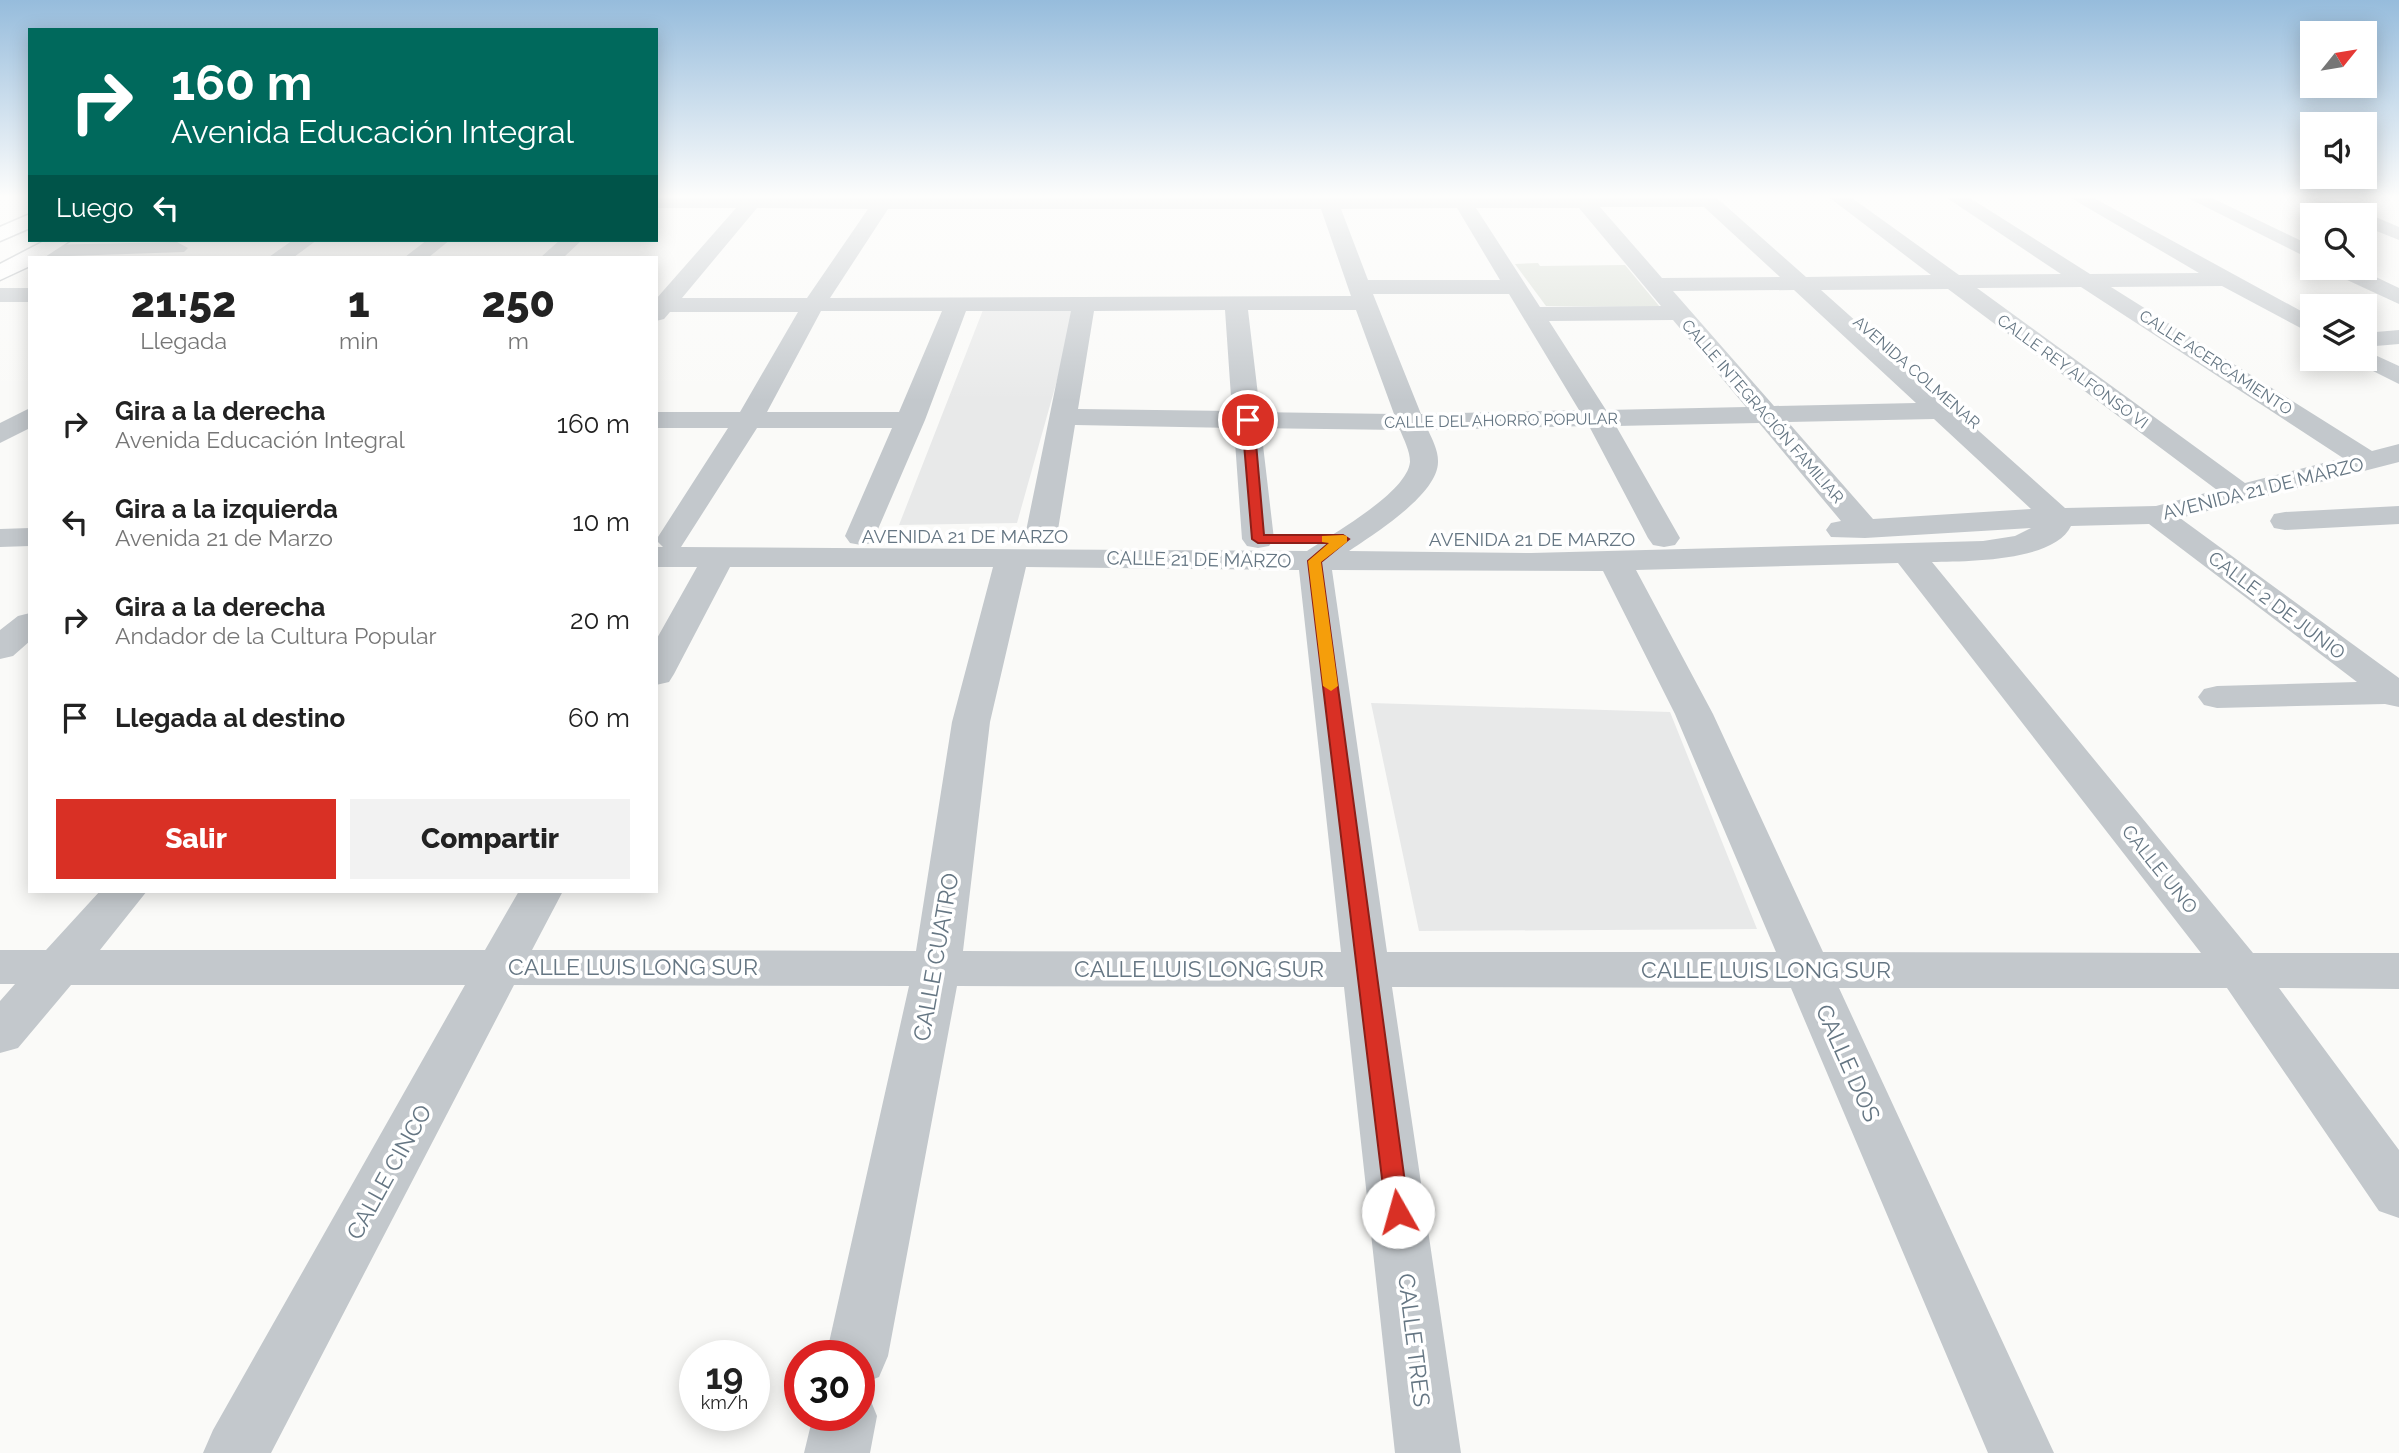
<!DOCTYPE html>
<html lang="es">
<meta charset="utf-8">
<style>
:root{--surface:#fff;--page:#f2f2f2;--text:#222;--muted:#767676;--accent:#d93025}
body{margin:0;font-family:Raleway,sans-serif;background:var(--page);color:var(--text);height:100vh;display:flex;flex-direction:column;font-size:26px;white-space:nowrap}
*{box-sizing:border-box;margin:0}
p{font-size:23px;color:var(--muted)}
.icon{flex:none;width:38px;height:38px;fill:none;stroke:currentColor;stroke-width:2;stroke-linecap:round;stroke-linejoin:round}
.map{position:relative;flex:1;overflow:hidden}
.details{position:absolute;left:28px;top:256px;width:630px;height:637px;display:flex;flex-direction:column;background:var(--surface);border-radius:0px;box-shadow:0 4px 18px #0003}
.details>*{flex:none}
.hud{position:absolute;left:28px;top:28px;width:630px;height:214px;border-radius:0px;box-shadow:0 4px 18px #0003;background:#00695c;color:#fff;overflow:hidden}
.needle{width:46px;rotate:60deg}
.fabs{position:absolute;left:2300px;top:21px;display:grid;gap:14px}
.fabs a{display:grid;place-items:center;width:77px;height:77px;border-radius:0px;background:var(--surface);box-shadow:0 4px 18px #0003;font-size:35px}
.speed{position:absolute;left:679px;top:1340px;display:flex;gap:14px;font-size:35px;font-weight:700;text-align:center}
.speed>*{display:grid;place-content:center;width:91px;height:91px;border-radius:50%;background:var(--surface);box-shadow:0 4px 18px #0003;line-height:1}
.speed small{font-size:18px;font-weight:400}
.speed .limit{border:10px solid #d22;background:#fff;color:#111}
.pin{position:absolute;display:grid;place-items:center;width:60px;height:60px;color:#fff;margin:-30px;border:4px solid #fff;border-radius:50%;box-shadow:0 2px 7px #0007}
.me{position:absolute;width:77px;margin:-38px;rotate:353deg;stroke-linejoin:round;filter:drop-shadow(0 0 5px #0008)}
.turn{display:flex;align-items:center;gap:24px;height:147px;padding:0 28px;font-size:32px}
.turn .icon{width:91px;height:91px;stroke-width:2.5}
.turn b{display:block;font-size:49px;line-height:60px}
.then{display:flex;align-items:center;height:66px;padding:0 28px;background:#0003;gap:14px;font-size:26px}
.eta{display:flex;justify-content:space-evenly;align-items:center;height:119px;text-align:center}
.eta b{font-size:42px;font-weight:800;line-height:49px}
.primary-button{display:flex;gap:14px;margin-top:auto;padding:14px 28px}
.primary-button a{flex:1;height:80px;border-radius:0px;background:var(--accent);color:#fff;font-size:28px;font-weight:800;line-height:80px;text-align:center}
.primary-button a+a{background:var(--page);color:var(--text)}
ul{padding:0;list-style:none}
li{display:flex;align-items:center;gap:21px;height:98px;padding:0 28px}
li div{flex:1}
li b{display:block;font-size:26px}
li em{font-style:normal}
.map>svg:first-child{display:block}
</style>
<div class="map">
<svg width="2399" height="1453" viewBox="0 0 2399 1453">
<rect width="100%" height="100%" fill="#fafaf8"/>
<path fill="#e8e9e9" d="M1077 309 1017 523 899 525 983 310Z
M1371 703 1670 712 1757 929 1419 931Z"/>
<path fill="#dadfd7" d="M1538 263 1540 266 1625 265 1660 307 1546 306 1515 264Z"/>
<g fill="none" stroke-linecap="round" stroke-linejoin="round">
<defs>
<path id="major" d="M30 214V228L0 241V227Z
M46 240H71L45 257H30V266L0 280V264Z"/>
</defs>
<use href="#major" stroke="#b5babe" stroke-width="3"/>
<path fill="#c3c8cc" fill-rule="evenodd" d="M656 198H1717L1806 277 1931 275 1830 198H1852L1959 275 2061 274 1947 198H1970L2090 274 2199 273 2071 198H2094L2312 317V334L2222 286 2111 287 2372 451 2399 444V462L2180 518 2399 678V707L2385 704 2217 708 2204 705 2198 697 2204 689 2217 686 2357 682 2149 524 2071 526C2054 562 1966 561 1932 562L2253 953H2399V989L2279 988 2399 1150V1218L2379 1211 2227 988H1839L2054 1453H1988L1791 988 1392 987 1461 1453H1395L1344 987 957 986 888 1356 879 1377 859 1385V1356H826L909 986 514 985 271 1453H203L213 1430 465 985H71L18 1048 0 1053V1001L15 984H0V950H46L100 891H147L100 950H485L519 891H563L532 950 916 951 952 722 993 567H730L674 674 669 682 656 685V640L697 567H656V547H663L656 540 728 428H656V412H740L798 312H670L664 319 656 321V299L736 208H656ZM1600 207H1704L1780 277 1662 278ZM757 208 868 209 807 298H682ZM1457 208 1500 280H1368L1341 209ZM1476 208H1579L1661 306 1540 307ZM888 209H1321L1351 296 830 298ZM2081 287 2343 458 2245 483 1977 288ZM1948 289 2217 490 2156 506 2065 508 1821 290ZM1794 290 1916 403 1774 406 1673 291ZM1373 294H1509L1579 410 1421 414ZM1225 310 1232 411 1078 409 1094 311ZM1248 310H1356L1394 414 1260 412ZM821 311H942L899 412H767ZM966 311H1071L1025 536 1030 543 1041 545 1052 543 1057 536 1075 425 1234 428 1242 539 1247 546 1258 548 1269 546 1274 539 1261 428 1400 430C1404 440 1410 451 1410 462 1407 493 1332 534 1307 551L681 547 757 428H892L845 536 850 543 861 545 872 543 925 420ZM1673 320 1746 407 1606 410 1549 321ZM1934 419 2031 509 1873 519 1788 422ZM1759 423 1841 521 1831 523 1826 530 1831 537 1865 538 2031 528 2015 536 1983 541 1531 553 1349 551C1374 534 1439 494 1438 461 1438 450 1432 439 1428 430L1589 426 1648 538 1653 545 1664 547 1675 545 1680 538 1616 426ZM1898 563 2201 953 1823 952 1713 714 1636 570ZM1026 567 1299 570 1341 952 963 951 990 722ZM1332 570 1603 571 1675 714 1776 952H1387Z
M2188 198H2212L2312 246V260Z
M2305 198H2331L2399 227V240L2364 226V215H2339Z
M293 240H317L294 257H269Z
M427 240H450L429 257H405Z
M560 240H582L564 257H541Z
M177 242 188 248 184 252 40 257 29 251 40 245Z
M2329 268H2357L2399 288V304L2332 273Z
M0 288H30V302H0Z
M2399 330V344L2364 347V333Z
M2364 350 2399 366V384L2355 362 2353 359H2364Z
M30 408V428L0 443V423Z
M2399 506V524L2285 530 2274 528 2270 521 2274 514 2285 512Z
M30 528V546L0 547V529Z
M30 613V641L13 656 0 659V630L18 616Z
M859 1390 868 1394 877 1416 870 1453H804L813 1416H859Z"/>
<use href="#major" fill="#fff" fill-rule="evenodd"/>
</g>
<linearGradient id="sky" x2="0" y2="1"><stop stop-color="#96bcdc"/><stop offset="0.49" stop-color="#fdfdfc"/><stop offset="1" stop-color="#fdfdfc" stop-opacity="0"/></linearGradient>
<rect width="2399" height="401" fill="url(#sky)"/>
<path fill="#d93025" stroke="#8d1f18" stroke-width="2" d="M1248 416 1254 420 1264 535H1343L1349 539 1321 562 1409 1212 1406 1219 1398 1222 1390 1219 1386 1212 1308 561 1329 543H1258L1252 539 1242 420Z"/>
<path fill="#f59e0b" d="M1343 535 1347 536V542L1321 562 1338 686 1331 691 1323 686 1308 561 1329 543 1322 542V536Z"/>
<g text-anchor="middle" stroke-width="7" stroke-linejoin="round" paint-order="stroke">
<g font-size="16" fill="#657683" stroke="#fff">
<text transform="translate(2216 362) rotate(33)" y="6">CALLE ACERCAMIENTO</text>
<text transform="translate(2073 371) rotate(36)" y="6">CALLE REY ALFONSO VI</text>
<text transform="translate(1917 372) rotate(41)" y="6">AVENIDA COLMENAR</text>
<text transform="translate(1763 411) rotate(49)" y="6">CALLE INTEGRACIÓN FAMILIAR</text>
<text transform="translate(1501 420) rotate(-1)" y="6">CALLE DEL AHORRO POPULAR</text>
</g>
<g font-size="19" fill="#657683" stroke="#fff">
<text transform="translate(2263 488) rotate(-14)" y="7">AVENIDA 21 DE MARZO</text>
<text x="965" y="543">AVENIDA 21 DE MARZO</text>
<text x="1532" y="546">AVENIDA 21 DE MARZO</text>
<text transform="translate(1199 559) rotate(1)" y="7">CALLE 21 DE MARZO</text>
<text transform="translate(2277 605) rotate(37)" y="7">CALLE 2 DE JUNIO</text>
<text transform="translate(2160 869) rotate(51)" y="7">CALLE UNO</text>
</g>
<g font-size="23" fill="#657683" stroke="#fff">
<text transform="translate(936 957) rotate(-80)" y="8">CALLE CUATRO</text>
<text x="633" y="975">CALLE LUIS LONG SUR</text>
<text x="1199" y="977">CALLE LUIS LONG SUR</text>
<text x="1766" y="978">CALLE LUIS LONG SUR</text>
<text transform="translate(1848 1063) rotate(66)" y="8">CALLE DOS</text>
<text transform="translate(389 1172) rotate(-61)" y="8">CALLE CINCO</text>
<text transform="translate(1414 1340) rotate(83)" y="8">CALLE TRES</text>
</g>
</g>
</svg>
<div class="fabs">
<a><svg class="needle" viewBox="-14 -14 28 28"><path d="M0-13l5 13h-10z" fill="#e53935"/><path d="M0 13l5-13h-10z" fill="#767676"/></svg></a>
<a><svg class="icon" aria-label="sound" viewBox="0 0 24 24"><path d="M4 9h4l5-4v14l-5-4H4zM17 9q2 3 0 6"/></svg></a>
<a><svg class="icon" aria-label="search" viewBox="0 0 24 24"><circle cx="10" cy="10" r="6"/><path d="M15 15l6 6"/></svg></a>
<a><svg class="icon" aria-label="layers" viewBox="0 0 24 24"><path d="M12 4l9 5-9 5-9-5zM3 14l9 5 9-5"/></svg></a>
</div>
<div class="speed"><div>19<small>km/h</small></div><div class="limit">30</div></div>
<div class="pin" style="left:1248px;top:420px;background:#d93025"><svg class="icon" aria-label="arrive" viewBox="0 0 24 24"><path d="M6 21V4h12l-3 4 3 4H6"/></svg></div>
<svg class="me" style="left:1398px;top:1212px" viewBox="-20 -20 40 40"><circle r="19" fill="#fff"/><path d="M0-13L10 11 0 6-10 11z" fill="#d93025"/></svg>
<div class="hud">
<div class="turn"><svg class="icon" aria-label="right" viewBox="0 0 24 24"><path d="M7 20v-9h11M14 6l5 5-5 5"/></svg><div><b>160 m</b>Avenida Educación Integral</div></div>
<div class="then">Luego<svg class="icon" aria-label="left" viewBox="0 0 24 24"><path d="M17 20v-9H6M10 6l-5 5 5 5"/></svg></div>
</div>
<section class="details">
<div class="eta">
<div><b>21:52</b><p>Llegada</p></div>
<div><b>1</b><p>min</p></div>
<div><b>250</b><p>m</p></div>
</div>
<ul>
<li><svg class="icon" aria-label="right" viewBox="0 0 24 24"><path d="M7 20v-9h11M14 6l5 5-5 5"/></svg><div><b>Gira a la derecha</b><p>Avenida Educación Integral</p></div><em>160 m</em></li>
<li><svg class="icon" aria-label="left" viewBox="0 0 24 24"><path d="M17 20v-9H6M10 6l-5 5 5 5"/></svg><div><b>Gira a la izquierda</b><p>Avenida 21 de Marzo</p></div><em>10 m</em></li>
<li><svg class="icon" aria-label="right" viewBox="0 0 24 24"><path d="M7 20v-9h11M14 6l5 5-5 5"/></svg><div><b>Gira a la derecha</b><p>Andador de la Cultura Popular</p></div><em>20 m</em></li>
<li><svg class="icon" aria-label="arrive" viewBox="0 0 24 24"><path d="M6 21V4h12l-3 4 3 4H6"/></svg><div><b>Llegada al destino</b></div><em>60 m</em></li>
</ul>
<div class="primary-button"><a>Salir</a><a>Compartir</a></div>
</section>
</div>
